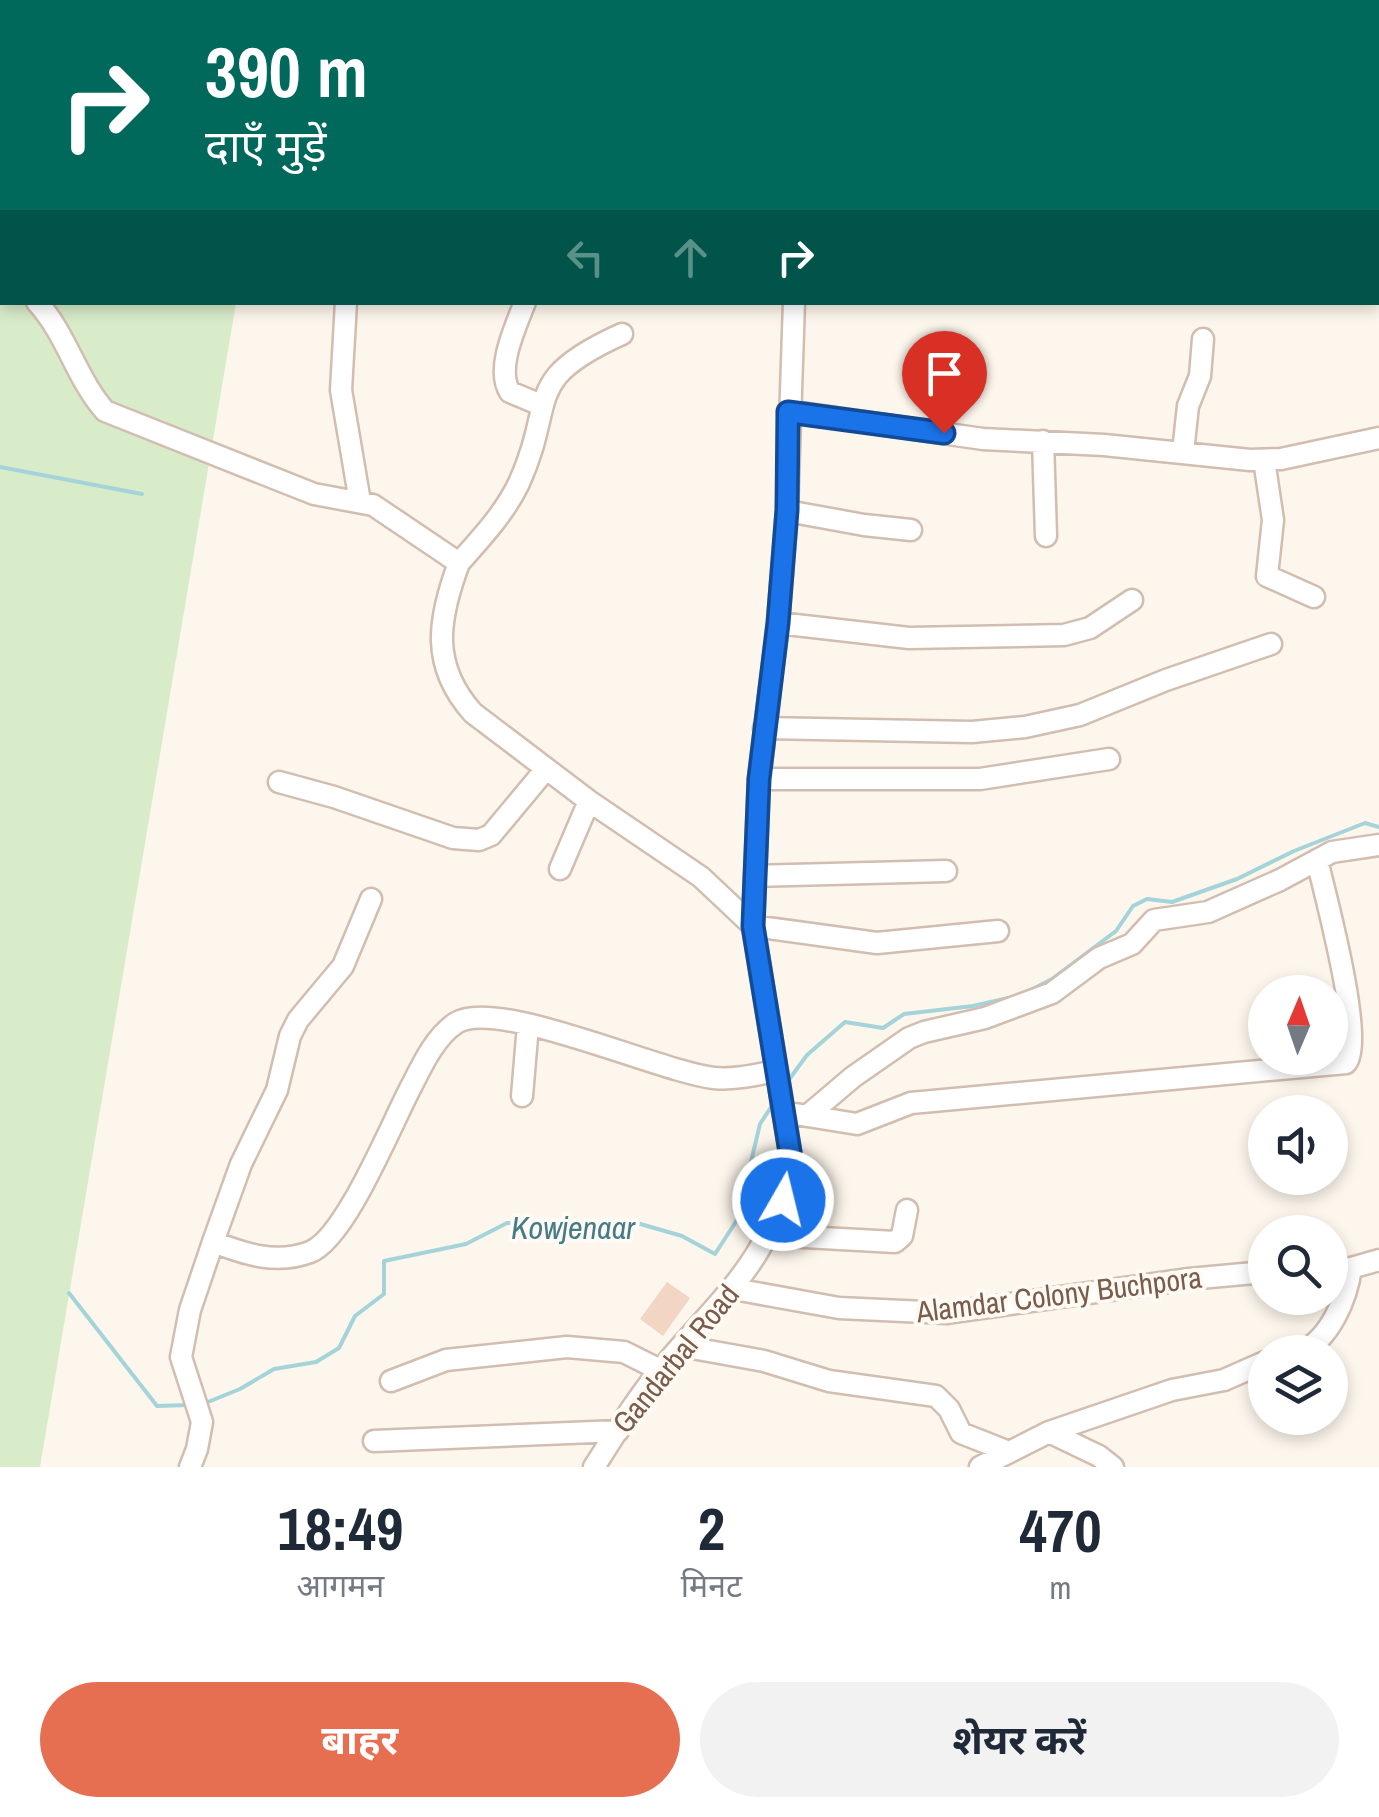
<!DOCTYPE html>
<html lang="hi">
<meta charset="utf-8">
<style>
:root{--surface:#fff;--page:#f2f2f3;--text:#1f2937;--muted:#747a83;--accent:#e76f51}
body{margin:0;font-family:"Archivo Narrow","Noto Sans Devanagari",sans-serif;background:var(--page);color:var(--text);height:100vh;display:flex;flex-direction:column;font-size:38px;white-space:nowrap}
*{box-sizing:border-box;margin:0}
p{font-size:32px;color:var(--muted)}
.icon{flex:none;width:55px;height:55px;fill:none;stroke:currentColor;stroke-width:2;stroke-linecap:round;stroke-linejoin:round}
.map{position:relative;height:1467px;overflow:hidden}
.side{display:flex;flex-direction:column;background:var(--surface);flex:1}
.side>*{flex:none}
.guide{position:absolute;left:0px;top:0px;width:1380px;height:305px;box-shadow:0 5px 15px #0003;background:#00695c;color:#fff;overflow:hidden}
.needle{width:65px;rotate:2deg}
.tools{position:absolute;left:1248px;top:975px;display:grid;gap:20px}
.tools a{display:grid;place-items:center;width:100px;height:100px;border-radius:50%;background:var(--surface);box-shadow:0 5px 15px #0003;font-size:50px}
.pin{position:absolute;display:grid;place-items:center;width:85px;height:85px;color:#fff;margin:-102px -42px;border-radius:50% 50% 50% 0;rotate:-45deg;box-shadow:0 0 10px #0007}
.pin .icon{rotate:45deg}
.me{position:absolute;width:110px;margin:-55px;rotate:8deg;stroke-linejoin:round;filter:drop-shadow(0 0 8px #0008)}
.turn{display:flex;align-items:center;gap:35px;height:210px;padding:0 40px;font-size:45px}
.turn .icon{width:130px;height:130px;stroke-width:2.5}
.turn b{display:block;font-size:70px;line-height:85px}
.lanes{display:flex;align-items:center;height:95px;padding:0 40px;background:#0003;justify-content:center;gap:50px;direction:ltr}
.lanes .off{opacity:.35}
.eta{display:flex;justify-content:space-evenly;align-items:center;height:170px;text-align:center}
.eta b{font-size:60px;font-weight:700;line-height:70px}
.button{display:flex;gap:20px;margin-top:auto;padding:20px 40px}
.button a{flex:1;height:115px;border-radius:60px;background:var(--accent);color:#fff;font-size:40px;font-weight:700;line-height:115px;text-align:center}
.button a+a{background:var(--page);color:var(--text)}
.map>svg:first-child{display:block}
</style>
<div class="map">
<svg width="1379" height="1467" viewBox="0 0 1379 1467">
<rect width="100%" height="100%" fill="#fdf6ec"/>
<path fill="#d8ecc9" d="M0 0H287L2 2V302L236 303 40 1467H0Z"/>
<g fill="none" stroke-linecap="round" stroke-linejoin="round">
<path stroke="#a5d3da" stroke-width="4" d="M115 2 116 0
M348 2 349 0
M0 467 142 494
M1025 993 1052 979 1116 931 1133 906 1147 899 1172 902 1237 879 1294 851 1365 823 1379 827
M788 1081 807 1055 845 1022 883 1028 904 1014 973 1006 1017 996
M69 1293 157 1406 189 1405
M203 1404 240 1389 274 1369 316 1362 339 1348 355 1316 384 1294V1261L466 1244 507 1223H637L682 1236 715 1254 737 1220 760 1124 775 1101"/>
</g>
<path fill="#f3d5c3" d="M667 1282 690 1298 663 1336 640 1319Z"/>
<g fill="none" stroke-linecap="round" stroke-linejoin="round">
<defs>
<path id="minor" d="M795 0V2
M476 2V0
M590 2V0
M0 274 2 276
M37 302C67 335 76 378 105 411L314 494 373 505 459 563C438 619 430 665 473 713L589 801 701 877 753 926 877 943 998 931
M346 302 341 390 360 502
M525 302C516 326 495 369 510 392L541 405
M788 411 983 439 1104 445 1250 460 1281 459 1379 438
M1043 441 1046 536
M1183 452 1188 406 1200 376 1203 339
M1264 460 1273 520 1267 576 1314 597
M787 511 864 525 911 530
M459 563C482 537 504 514 519 483 557 399 520 380 622 334
M778 623 909 638 1064 635 1090 628 1132 600
M764 728 972 732 1025 727 1080 715 1166 680 1271 644
M759 779H980L1109 759
M279 782 334 797 453 838 479 840 491 835 546 769
M560 869 589 801
M755 876 946 871
M371 899 343 966 298 1020 290 1036 277 1090 241 1164 213 1242C245 1254 276 1265 310 1252 346 1238 392 1122 412 1085 423 1063 436 1036 456 1023 496 997 660 1072 714 1078 734 1080 755 1075 775 1071
M522 1096 528 1025
M783 1112 857 1124 911 1103 1346 1063C1365 1040 1325 894 1317 860
M807 1116 853 1077 909 1038 924 1032 985 1018 1052 993 1099 958 1132 944 1154 920 1208 912 1280 880 1332 852 1379 845
M768 1235 895 1242 902 1236 907 1210
M1330 1269 1351 1268 1379 1260
M734 1289 839 1308 946 1313 1189 1279 1265 1272
M681 1346 764 1361 829 1381 936 1396 949 1409 961 1433 1009 1452
M1301 1352C1330 1339 1347 1298 1351 1268
M391 1381 446 1360 567 1347 624 1352 660 1370
M1049 1432 1099 1456 1113 1467
M374 1441 618 1431
M190 1467 197 1449 202 1422 181 1357 190 1310 213 1242
M594 1467C616 1433 637 1397 664 1366 724 1294 780 1253 790 1152L753 926 759 779 778 623 787 511 794 302
M980 1467 1049 1432 1172 1390 1224 1380 1265 1362"/>
</defs>
<use href="#minor" stroke="#d1beb0" stroke-width="25"/>
<use href="#minor" stroke="#fff" stroke-width="20"/>
</g>
<g fill="none" stroke-linecap="round" stroke-linejoin="round">
<defs>
<path id="route" d="M783 1200 790 1152 753 926 759 779 778 623 787 510 788 412 944 433"/>
</defs>
<use href="#route" stroke="#114b97" stroke-width="25"/>
<use href="#route" stroke="#1a73e8" stroke-width="18"/>
</g>
<g text-anchor="middle" stroke-width="8" stroke-linejoin="round" paint-order="stroke">
<g font-size="30" fill="#7a5c4d" stroke="#fffaf3">
<text transform="translate(1059 1295) rotate(-7)" y="10">Alamdar Colony Buchpora</text>
<text transform="translate(676 1359) rotate(-51)" y="10">Gandarbal Road</text>
</g>
<g font-size="32" font-style="italic" fill="#437c86" stroke="#fffaf3">
<text x="573" y="1239">Kowjenaar</text>
</g>
</g>
</svg>
<div class="tools">
<a><svg class="needle" viewBox="-14 -14 28 28"><path d="M0-13l5 13h-10z" fill="#e53935"/><path d="M0 13l5-13h-10z" fill="#747a83"/></svg></a>
<a><svg class="icon" aria-label="sound" viewBox="0 0 24 24"><path d="M4 9h4l5-4v14l-5-4H4zM17 9q2 3 0 6"/></svg></a>
<a><svg class="icon" aria-label="search" viewBox="0 0 24 24"><circle cx="10" cy="10" r="6"/><path d="M15 15l6 6"/></svg></a>
<a><svg class="icon" aria-label="layers" viewBox="0 0 24 24"><path d="M12 4l9 5-9 5-9-5zM3 14l9 5 9-5"/></svg></a>
</div>
<div class="pin" style="left:944px;top:433px;background:#d93025"><svg class="icon" aria-label="arrive" viewBox="0 0 24 24"><path d="M6 21V4h12l-3 4 3 4H6"/></svg></div>
<svg class="me" style="left:783px;top:1200px" viewBox="-20 -20 40 40"><circle r="17" fill="#1a73e8" stroke="#fff" stroke-width="3"/><path d="M0-11L8 9 0 5-8 9z" fill="#fff"/></svg>
<div class="guide">
<div class="turn"><svg class="icon" aria-label="right" viewBox="0 0 24 24"><path d="M7 20v-9h11M14 6l5 5-5 5"/></svg><div><b>390 m</b>दाएँ मुड़ें</div></div>
<div class="lanes"><svg class="icon off" aria-label="left" viewBox="0 0 24 24"><path d="M17 20v-9H6M10 6l-5 5 5 5"/></svg><svg class="icon off" aria-label="ahead" viewBox="0 0 24 24"><path d="M12 20V5M6 11l6-6 6 6"/></svg><svg class="icon" aria-label="right" viewBox="0 0 24 24"><path d="M7 20v-9h11M14 6l5 5-5 5"/></svg></div>
</div>
</div>
<section class="side">
<div class="eta">
<div><b>18:49</b><p>आगमन</p></div>
<div><b>2</b><p>मिनट</p></div>
<div><b>470</b><p>m</p></div>
</div>
<div class="button"><a>बाहर</a><a>शेयर करें</a></div>
</section>
